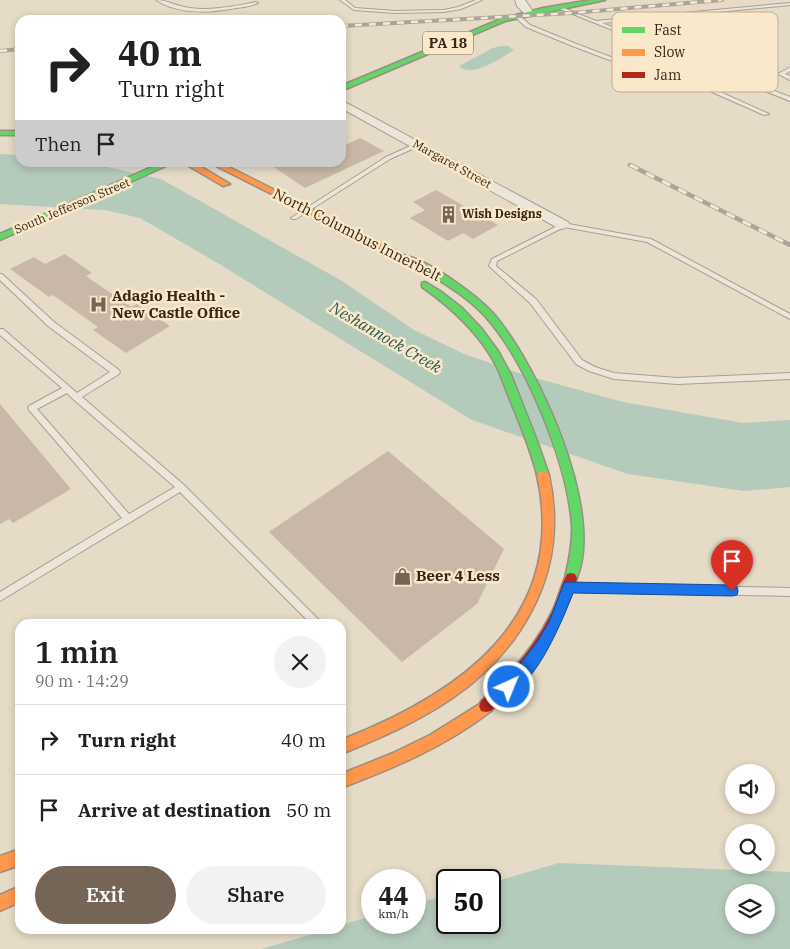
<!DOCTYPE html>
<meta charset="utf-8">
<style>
:root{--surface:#fff;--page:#f2f2f2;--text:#202124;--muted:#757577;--line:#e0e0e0;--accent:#746556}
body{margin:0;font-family:"IBM Plex Serif",serif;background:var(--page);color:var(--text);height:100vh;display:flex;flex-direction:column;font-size:19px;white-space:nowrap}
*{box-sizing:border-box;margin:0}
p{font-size:16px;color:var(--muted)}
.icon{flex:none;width:28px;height:28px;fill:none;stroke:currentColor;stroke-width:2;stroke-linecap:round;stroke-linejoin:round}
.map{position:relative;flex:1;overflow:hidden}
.sheet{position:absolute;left:15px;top:619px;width:331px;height:315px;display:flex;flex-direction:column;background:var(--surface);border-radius:15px;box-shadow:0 2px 8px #0003}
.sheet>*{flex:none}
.top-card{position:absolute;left:15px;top:15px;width:331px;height:152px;border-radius:15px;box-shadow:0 2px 8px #0003;background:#fff;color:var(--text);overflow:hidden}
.fabs{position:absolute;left:725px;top:764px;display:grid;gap:10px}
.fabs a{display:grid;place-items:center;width:50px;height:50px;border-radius:50%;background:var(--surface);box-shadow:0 2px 8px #0003;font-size:25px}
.speed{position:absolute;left:361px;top:869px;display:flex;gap:10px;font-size:25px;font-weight:700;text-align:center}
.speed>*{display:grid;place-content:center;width:65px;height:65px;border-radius:50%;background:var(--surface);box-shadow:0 2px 8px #0003;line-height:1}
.speed small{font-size:12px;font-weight:400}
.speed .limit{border:2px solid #111;border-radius:8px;background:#fff;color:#111}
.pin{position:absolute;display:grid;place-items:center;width:42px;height:42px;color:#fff;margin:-51px -21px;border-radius:50% 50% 50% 0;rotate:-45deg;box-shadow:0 0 5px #0007}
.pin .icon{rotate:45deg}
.me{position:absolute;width:55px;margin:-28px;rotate:44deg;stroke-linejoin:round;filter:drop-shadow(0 0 4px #0008)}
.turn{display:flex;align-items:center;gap:18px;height:105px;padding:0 20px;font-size:22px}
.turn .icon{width:65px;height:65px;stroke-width:2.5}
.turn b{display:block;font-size:35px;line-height:42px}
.then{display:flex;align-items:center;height:48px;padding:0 20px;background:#0003;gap:10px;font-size:19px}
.round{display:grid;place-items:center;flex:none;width:52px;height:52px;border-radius:26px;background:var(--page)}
.overview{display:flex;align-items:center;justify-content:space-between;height:85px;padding:0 20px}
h1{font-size:30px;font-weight:600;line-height:38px}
.cta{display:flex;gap:10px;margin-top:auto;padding:10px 20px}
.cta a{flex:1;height:58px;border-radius:30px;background:var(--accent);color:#fff;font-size:20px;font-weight:600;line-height:58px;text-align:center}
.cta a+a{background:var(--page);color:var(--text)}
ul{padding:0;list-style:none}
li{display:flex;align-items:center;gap:15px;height:70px;padding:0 20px;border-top:1px solid var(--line)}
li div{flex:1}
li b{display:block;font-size:19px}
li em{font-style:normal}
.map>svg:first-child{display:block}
</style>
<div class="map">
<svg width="790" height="949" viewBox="0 0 790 949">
<rect width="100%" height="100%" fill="#e5dbc6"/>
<path fill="#b4cabb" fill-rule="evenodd" d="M501 46H508L514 50C501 58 472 79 459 66L493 48Z
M0 154 20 155V162L89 163 161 179 342 281 414 330 464 354 528 376 623 402 743 423 790 420V487L744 491 628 474 472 420 216 262 140 218 105 210 0 204Z
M559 863 790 872V949H261L330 929H341V925L372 916V922H415V904L447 895 448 922H490V883ZM734 892H766V925H734Z"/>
<path fill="#c9b8a7" d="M360 138 384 151 305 188 266 162H341V147Z
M436 190 498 225 473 239 463 233 448 241 410 218 425 210 413 202Z
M65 254 92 273 86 276 131 307 137 304 170 326 126 353 93 330 98 327 53 295 49 297 10 269 34 257 45 264Z
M0 404 71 489 13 523 9 519 0 524Z
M388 451 504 549 477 604 402 662 269 532Z"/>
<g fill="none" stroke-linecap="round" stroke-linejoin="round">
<defs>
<path id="lane" d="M156 0C167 0 178 7 190 8 212 11 234 6 256 2L258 3C252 6 243 7 236 8 210 13 179 15 156 0Z
M340 0H345L355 8 395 11 444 10 458 7 476 0H482L461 9 444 12 395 13 354 10Z
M790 3V5L602 23 790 97V101L555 7 559 6 596 21Z
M515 15H519L530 25 579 45 632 65 707 86 769 114 764 115 703 88 628 67 575 47 526 27 515 17Z
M790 67V71L785 74 790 76V80L778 74Z
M417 143 420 145 419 146 390 159 296 219H292L291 218 386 157Z
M563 223 651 239 790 314V319L647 242 564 227 497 261 496 266 536 299 582 360 595 367 614 373 677 378 790 373V379L677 384 614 379 589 371 576 364 530 303 489 266 492 259Z
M0 274H2L54 322 119 370 120 372 119 374 82 397 184 485 323 624H311L180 492 0 601V592L122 518 29 410 28 408 29 406 62 388 0 335V329H3L77 393 110 372 48 326 0 280ZM67 393 73 399 175 487 129 514 37 409Z
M570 583 790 588V596L570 591 567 590 565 587 567 584Z"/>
<path id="street" d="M515 0H525L534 13 532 15H526L517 6Z
M341 100 568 222 570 225 563 229 558 228 341 108Z"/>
<path id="fast" d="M591 0H605L505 21 341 91V86L501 19 543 8Z
M0 131H20V135H0Z
M163 162H175L0 240V234Z
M410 257C433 264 475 294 492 312 537 363 608 515 575 582L571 583 567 582 565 578C569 561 573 543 572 525 567 462 527 363 485 316 464 293 434 277 407 262V258Z
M425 282 440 291 462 308 481 328 498 351 511 375 537 441 549 475 547 478H539L537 475C531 451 522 429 513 407 507 394 503 380 497 367 480 334 452 308 422 287V283Z"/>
<path id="slow" d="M182 162H193L230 184 223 186Z
M208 162H219L414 260 413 262H407Z
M543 471 547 472 549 475C559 522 555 565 533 608 493 687 420 722 341 754V740C459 694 569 619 537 475L539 472Z
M486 700 491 701 493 706 491 711C446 746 394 768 341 788V774L393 753 430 735Z
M20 849V865L0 872V856Z
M20 886V902L0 911V895Z"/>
<path id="jam" d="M571 573 575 574 577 578C561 631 531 672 491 711L486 712 481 711 479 706 481 701C509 676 534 648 551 614 558 601 560 587 567 574Z"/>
</defs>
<use href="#lane" stroke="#a99f90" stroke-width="2"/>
<use href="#street" stroke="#a99f90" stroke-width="2"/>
<use href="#fast" stroke="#998f80" stroke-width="3"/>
<use href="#slow" stroke="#998f80" stroke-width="3"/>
<use href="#jam" stroke="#998f80" stroke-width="3"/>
<use href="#lane" fill="#ece5d9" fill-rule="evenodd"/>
<use href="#street" fill="#ece5d9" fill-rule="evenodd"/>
<use href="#fast" fill="#63d668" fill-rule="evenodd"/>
<use href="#slow" fill="#ff974d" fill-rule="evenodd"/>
<use href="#jam" fill="#b3261e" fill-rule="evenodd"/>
<defs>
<path id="rail-far1" d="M341 26 572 13 722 0
M0 51 20 49"/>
<path id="rail" d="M630 165 790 245"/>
</defs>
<use href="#rail-far1" stroke="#aaa49a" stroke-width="4"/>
<use href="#rail" stroke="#aaa49a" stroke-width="4.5"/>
<use href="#rail-far1" stroke="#f9e9ca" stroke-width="2.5" stroke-dasharray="7" stroke-linecap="butt"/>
<use href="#rail" stroke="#f9e9ca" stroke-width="3" stroke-dasharray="9" stroke-linecap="butt"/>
</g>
<path fill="#1a73e8" stroke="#114b97" d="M568 582 732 585 737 587 738 591 737 595 732 596 573 593C563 619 537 683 509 693L504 691 502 687 537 642 549 622 564 583Z"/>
<defs>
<symbol id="building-bare" viewBox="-9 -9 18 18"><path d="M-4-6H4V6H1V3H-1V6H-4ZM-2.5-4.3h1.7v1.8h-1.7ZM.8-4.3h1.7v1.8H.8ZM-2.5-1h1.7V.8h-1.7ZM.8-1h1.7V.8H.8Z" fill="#746556" stroke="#f9e9ca" stroke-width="2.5" paint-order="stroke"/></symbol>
<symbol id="hospital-bare" viewBox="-9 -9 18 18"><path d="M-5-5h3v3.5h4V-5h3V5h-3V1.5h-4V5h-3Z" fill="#746556" stroke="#f9e9ca" stroke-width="2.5" paint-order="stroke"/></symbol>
<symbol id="shop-bare" viewBox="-9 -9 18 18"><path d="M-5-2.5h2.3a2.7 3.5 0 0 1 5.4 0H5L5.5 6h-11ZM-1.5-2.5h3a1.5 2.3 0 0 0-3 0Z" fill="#746556" stroke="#f9e9ca" stroke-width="2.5" paint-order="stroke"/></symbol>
</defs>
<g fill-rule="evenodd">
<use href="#building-bare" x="436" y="202" width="25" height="25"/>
<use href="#hospital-bare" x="86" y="292" width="25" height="25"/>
<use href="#shop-bare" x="390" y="564" width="25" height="25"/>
</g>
<g text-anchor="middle" stroke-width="5" stroke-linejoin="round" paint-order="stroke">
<g font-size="12" fill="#372619" stroke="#f9e9ca">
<text transform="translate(452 164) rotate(29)" y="4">Margaret Street</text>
<text transform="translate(72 206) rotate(-23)" y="4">South Jefferson Street</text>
</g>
<g font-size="12" font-weight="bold" fill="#372619" stroke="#f9e9ca" text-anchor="start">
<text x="462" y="218">Wish Designs</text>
</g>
<rect fill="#f9e9ca" stroke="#71604e" stroke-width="1" x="423" y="31.5" width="50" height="23" rx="4"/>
<g font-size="14" font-weight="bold" fill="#372619">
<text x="448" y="48">PA 18</text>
</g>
<g font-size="15" fill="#372619" stroke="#f9e9ca">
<text transform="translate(357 235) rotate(27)" y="5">North Columbus Innerbelt</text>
</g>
<g font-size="15" font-weight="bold" fill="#372619" stroke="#f9e9ca" text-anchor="start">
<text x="112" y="301">Adagio Health -<tspan x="112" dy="17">New Castle Office</tspan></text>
<text x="416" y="581">Beer 4 Less</text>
</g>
<g font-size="16" font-style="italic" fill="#275953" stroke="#f9e9ca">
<text transform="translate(386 337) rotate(30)" y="6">Neshannock Creek</text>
</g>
</g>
<rect x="612" y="12" width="166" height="80" rx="8" fill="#f9e9ca" stroke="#bfae95" stroke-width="1"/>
<rect x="622" y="27" width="23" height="6" fill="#63d668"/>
<rect x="622" y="49" width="23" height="7" fill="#ff974d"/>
<rect x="622" y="72" width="23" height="6" fill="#b3261e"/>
<g font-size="14" fill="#372619">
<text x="654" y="35">Fast</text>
<text x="654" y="57">Slow</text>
<text x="654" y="80">Jam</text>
</g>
</svg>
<div class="fabs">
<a><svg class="icon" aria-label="sound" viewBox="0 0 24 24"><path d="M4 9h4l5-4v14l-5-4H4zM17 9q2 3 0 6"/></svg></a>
<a><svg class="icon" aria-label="search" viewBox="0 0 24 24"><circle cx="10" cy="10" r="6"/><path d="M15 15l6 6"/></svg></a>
<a><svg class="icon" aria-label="layers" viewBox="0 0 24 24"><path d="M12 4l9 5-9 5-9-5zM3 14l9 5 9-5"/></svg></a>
</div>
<div class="speed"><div>44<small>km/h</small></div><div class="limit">50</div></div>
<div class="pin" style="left:732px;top:591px;background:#d93025"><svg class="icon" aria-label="arrive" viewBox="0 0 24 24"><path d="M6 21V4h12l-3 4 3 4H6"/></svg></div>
<svg class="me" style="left:509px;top:687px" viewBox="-20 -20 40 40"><circle r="17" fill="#1a73e8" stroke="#fff" stroke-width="3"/><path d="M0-11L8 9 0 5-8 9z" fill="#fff"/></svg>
<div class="top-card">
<div class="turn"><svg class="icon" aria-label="right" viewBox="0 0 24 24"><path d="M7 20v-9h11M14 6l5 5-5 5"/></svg><div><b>40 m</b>Turn right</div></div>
<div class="then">Then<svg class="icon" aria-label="arrive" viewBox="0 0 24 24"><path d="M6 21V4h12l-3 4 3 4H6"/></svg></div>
</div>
<section class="sheet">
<div class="overview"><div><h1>1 min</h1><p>90 m · 14:29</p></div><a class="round"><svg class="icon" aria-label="close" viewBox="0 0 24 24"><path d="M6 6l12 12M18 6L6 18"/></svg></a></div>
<ul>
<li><svg class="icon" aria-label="right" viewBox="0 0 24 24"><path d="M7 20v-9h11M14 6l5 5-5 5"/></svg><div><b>Turn right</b></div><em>40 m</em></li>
<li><svg class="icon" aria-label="arrive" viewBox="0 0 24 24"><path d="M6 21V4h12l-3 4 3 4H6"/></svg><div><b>Arrive at destination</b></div><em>50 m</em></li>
</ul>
<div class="cta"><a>Exit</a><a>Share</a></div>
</section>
</div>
